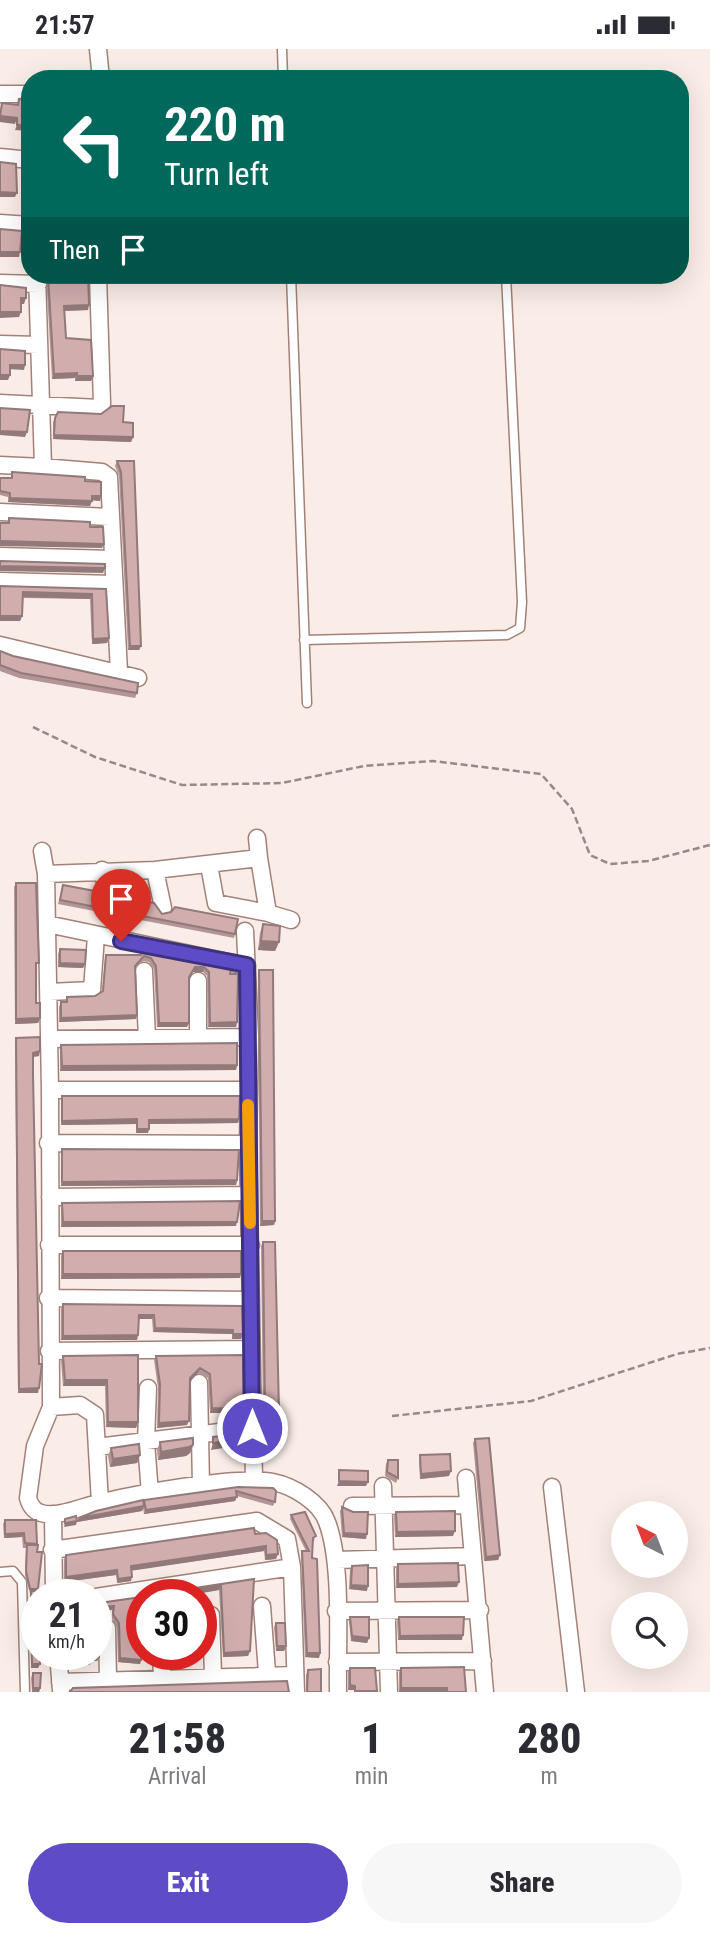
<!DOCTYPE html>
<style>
:root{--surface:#fff;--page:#f7f7f7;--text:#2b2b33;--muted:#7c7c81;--accent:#5d4cc5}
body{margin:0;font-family:"Roboto Condensed",sans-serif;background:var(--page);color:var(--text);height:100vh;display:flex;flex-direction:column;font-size:26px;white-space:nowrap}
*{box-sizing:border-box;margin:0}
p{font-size:23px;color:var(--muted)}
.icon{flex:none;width:38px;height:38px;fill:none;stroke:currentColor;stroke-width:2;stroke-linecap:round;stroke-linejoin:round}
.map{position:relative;height:1643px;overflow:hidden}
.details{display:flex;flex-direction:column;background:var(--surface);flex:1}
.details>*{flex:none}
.top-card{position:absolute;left:21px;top:21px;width:668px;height:214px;border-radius:28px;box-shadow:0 7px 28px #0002;background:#00695c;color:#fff;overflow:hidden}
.needle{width:46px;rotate:318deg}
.buttons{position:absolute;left:611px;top:1452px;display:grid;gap:14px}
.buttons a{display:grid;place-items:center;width:77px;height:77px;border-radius:50%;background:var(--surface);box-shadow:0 7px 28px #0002;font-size:35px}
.speed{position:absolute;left:21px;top:1530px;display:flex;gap:14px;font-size:35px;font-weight:700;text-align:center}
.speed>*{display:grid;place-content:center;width:91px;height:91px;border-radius:50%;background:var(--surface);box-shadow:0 7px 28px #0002;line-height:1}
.speed small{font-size:18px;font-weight:400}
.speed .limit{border:10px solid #d22;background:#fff;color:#111}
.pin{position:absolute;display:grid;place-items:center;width:60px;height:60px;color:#fff;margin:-72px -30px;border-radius:50% 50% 50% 0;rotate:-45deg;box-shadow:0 0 7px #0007}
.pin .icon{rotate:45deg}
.me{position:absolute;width:77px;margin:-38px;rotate:0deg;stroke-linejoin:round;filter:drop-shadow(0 0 5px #0008)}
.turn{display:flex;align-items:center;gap:24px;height:147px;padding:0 28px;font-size:32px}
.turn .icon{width:91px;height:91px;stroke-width:2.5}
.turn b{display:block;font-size:49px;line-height:60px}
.then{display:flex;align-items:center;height:66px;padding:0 28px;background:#0003;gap:14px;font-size:26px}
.eta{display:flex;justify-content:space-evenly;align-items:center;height:119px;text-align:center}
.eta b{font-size:42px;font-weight:800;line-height:49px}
.button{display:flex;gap:14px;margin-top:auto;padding:14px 28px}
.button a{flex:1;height:80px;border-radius:42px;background:var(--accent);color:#fff;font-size:28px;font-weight:800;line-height:80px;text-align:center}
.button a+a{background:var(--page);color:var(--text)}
.status{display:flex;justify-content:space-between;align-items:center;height:49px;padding:0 35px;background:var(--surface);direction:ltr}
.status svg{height:19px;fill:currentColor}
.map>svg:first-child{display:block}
</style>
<div class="status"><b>21:57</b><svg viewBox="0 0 49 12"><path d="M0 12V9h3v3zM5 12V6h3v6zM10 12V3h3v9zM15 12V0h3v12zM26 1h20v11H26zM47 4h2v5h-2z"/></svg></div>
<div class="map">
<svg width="710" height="1643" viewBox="0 0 710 1643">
<rect width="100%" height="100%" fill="#faece7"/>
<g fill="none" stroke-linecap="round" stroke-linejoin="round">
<defs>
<path id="service" d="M282 0 283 30
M442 30H489
M291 226 307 654
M304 591 507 586 520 579 522 553 506 226
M0 1523 13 1522 22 1533 25 1643"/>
<path id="minor" d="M98 0 101 30
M0 45H30
M0 108 30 111
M0 174 30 176
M0 234 38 235
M0 295 39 296
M0 354 99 359 102 355 98 226
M0 416 43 418 37 226
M43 418 102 423 109 428 119 623
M0 463 110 468
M0 507 113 510
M0 532 114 535
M0 596 138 629
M257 789 259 809
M42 802 46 825
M209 816 216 854 268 864 259 809 155 821 46 825 50 1041 51 1358 35 1397 28 1449C30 1456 33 1462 41 1464 58 1469 81 1458 98 1454 137 1445 236 1426 273 1433 293 1437 320 1453 327 1473 343 1515 337 1596 338 1643
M102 821 109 848
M155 821 163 859
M268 864 291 871
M47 875 247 917
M245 882 250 988 248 1095 254 1431
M144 922 147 990
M198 932V989
M49 943 92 941 96 887
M49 990 250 988
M50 1041H248
M48 1094 248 1095
M50 1148 249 1146
M49 1196H251
M48 1249 251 1251
M49 1302 251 1300
M199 1334 201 1438
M148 1339 146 1393 150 1445
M51 1358 80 1356 95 1366 100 1454
M97 1398 252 1379
M466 1429 485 1643
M383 1437 389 1643
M552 1438 576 1643
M352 1457 468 1456
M53 1465 54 1545
M52 1501 257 1472 287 1490 292 1518 296 1643
M336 1511 473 1507
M96 1548 292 1518
M262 1557 267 1624
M336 1562 480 1561
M211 1566 213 1626
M107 1579 108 1631
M58 1605 61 1641
M161 1605 162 1629
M337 1613 483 1612
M60 1633 295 1626"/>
</defs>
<use href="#service" stroke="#a28278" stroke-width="11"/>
<use href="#minor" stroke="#a28278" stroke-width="19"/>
<path stroke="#978a85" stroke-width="2.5" stroke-dasharray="7 3.5" stroke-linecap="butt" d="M33 678 95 708 182 736 282 734 364 717 433 712 541 725 572 760 590 806 610 815 648 812 710 796
M392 1367 531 1352 677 1305 710 1299"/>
<use href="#service" stroke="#fff" stroke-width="8"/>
<use href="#minor" stroke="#fff" stroke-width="16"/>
</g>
<path fill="#b49596" d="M46 226H88V261L64 262 66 289 93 327 91 332H75V329L52 330Z
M58 363 123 373 133 388 131 393 53 390V373Z
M117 412H134L141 597 139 601H128L119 427 115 417Z
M12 423 85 432 101 447 100 452 92 451 90 457 8 453V448L0 446V429H11Z
M0 537 106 540 109 589 107 594 92 595 90 550 23 549 22 567 20 572H0Z
M0 602 13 607 137 644 135 649 19 629 0 622Z
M16 834 37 918H36V954L40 969 38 974 15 975 14 838Z
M63 836 108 854 162 865 235 885 234 889 58 855Z
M263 875 279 893 275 902 258 901 260 884Z
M60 900 85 915 83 919 58 918V905Z
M142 901 230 925 237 973 236 978H208L207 927 203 923H193L189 929 187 978H157L154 921 149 913 143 912 135 920 137 966 136 970 59 973V958L61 953H65L67 948 95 947 102 943 105 910 106 906H141Z
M259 921 275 1172 274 1176 260 1177 258 926Z
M16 989 39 1007 33 1008 38 1344H18L15 993Z
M61 996 237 1016 236 1021 60 1022V1000Z
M62 1047 239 1070 238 1074 149 1075 148 1084H136V1075L61 1076V1052Z
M62 1100 237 1131 236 1136 61 1137V1105Z
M62 1154 236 1177 61 1178V1158Z
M263 1193 277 1366H263L261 1197Z
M63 1202 240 1229 61 1230V1207Z
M63 1255 242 1257 243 1285 241 1290H232V1285L153 1283 152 1270H139L137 1291H61V1260Z
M138 1306V1373L136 1379 106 1378 105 1337H63L61 1312 63 1307Z
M243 1306 244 1360 242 1364H210L208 1329 198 1324 190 1332 187 1376 157 1379 158 1339 154 1311 156 1307Z
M265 1374 279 1396 277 1400 264 1401V1378Z
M475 1390 500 1506 498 1511 484 1512 473 1394Z
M160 1393 193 1396 190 1404 186 1407 158 1411 157 1401Z
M111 1399 140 1406 137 1414 110 1418 108 1407Z
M420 1406 449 1427 420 1430 419 1411Z
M388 1411 398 1429 396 1434 385 1427 386 1415Z
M238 1438 275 1453 273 1457 237 1447 235 1452 144 1465 143 1459 142 1462 77 1473 79 1469 143 1454 144 1451Z
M342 1458 366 1490 342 1488 340 1462Z
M396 1463 453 1487 395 1488 394 1467Z
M291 1466 315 1491 313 1492 312 1509 320 1604 319 1609 305 1608 301 1506 302 1502H306L290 1470Z
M5 1471H36L37 1605 40 1615 38 1619H31L30 1544 25 1526 26 1499H23L22 1488 4 1489 3 1475Z
M255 1485 276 1510 265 1511 264 1502 132 1521 131 1532 117 1534 116 1526 64 1533V1510L66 1506Z
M398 1515 457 1538 396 1539V1520Z
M352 1517 367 1542 349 1540 350 1521Z
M254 1530 250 1602 248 1607 223 1608 219 1541 199 1544 156 1545Z
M142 1548 141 1611 140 1615 118 1613 117 1579 112 1570V1561L99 1554Z
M350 1568 369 1589 367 1594 351 1592 349 1572Z
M399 1568 462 1591H398L397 1572Z
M276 1574 286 1597 284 1602H276L274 1578Z
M66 1605H96L99 1608 97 1612H91L90 1616 69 1613Z
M350 1619H375L376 1643H354V1641H348V1623Z
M401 1619 466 1643H399V1623Z
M308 1621 321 1643H306V1626Z
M33 1624 40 1639 39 1643H32L31 1629Z"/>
<path fill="#92797a" d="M0 67 17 69 15 75 0 73Z
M17 76H30V82L15 81Z
M0 143 17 144 15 148H0Z
M0 203H20L19 208H0Z
M21 249H26L24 255H19Z
M89 256 88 261 62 262 64 257Z
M0 263H21L19 268 0 269Z
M10 316H25L24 321 8 320Z
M77 324 75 329 52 330 54 325Z
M0 326H10L8 331H0Z
M77 327H93L91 332H75Z
M0 382 27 383 25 388 0 386Z
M54 386 133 388 131 393 53 390Z
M92 447H101L100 452 90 451Z
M10 449 92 452 90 457 8 453Z
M2 492 104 495 102 499 0 497V493Z
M0 517H1L105 519 103 524 0 522Z
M23 543 92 545 90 550 21 548Z
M0 567H22L20 572H0Z
M109 589 107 594 92 595 93 590Z
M130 597H141L139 601H128Z
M261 892 279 893 275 902 258 901Z
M60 914 85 915 83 919 58 918Z
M195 918H204L203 923H193L187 932Z
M137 966 136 970 59 973 61 969Z
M40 969 38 974 15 975 16 970Z
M237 973 236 978H208L210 974Z
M159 974H189L187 978H157Z
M40 1002 39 1007 31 1008 33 1004Z
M237 1016 236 1021 60 1022 62 1017Z
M137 1070 136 1075 61 1076 62 1072Z
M239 1070 238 1074 148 1075 149 1071Z
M137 1080H149L148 1084H136Z
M237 1131 236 1136 61 1137 62 1133Z
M262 1172H275L274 1176 260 1177Z
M63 1173H237L236 1177 61 1178Z
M63 1225H241L240 1229 61 1230Z
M139 1266H154L152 1270H137Z
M155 1279 233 1281 232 1285 153 1283Z
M233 1285H243L241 1290H232Z
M138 1286 137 1291H61L63 1287Z
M200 1319 198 1324 189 1334 190 1329Z
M65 1331H107L105 1337H63Z
M39 1339 38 1344H18L19 1340Z
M212 1359 244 1360 242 1364H210Z
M265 1361 279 1362 277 1366H263Z
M189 1372 187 1376 157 1379 159 1374Z
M108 1373H138L136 1379 106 1378Z
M239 1390 236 1397 211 1401 213 1394Z
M193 1396 190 1404 186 1407 158 1411 161 1403Z
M266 1396H279L277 1400 264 1401Z
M140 1406 137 1414 110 1418 113 1410Z
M451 1422 449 1427 420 1430 421 1425Z
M339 1432 368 1433 366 1437H337Z
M237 1448 235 1452 144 1465 146 1461Z
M144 1457 142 1462 77 1473 79 1469Z
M77 1472 76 1476 64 1478 65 1474Z
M455 1482 453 1487 395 1488 397 1483Z
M24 1484 22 1488 4 1489 5 1485Z
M344 1484 367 1485 366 1490 342 1488Z
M266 1497 264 1502 130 1522 131 1517Z
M278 1505 276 1510 265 1511 266 1506Z
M500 1506 498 1511 484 1512 486 1508Z
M117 1521 116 1526 64 1533 66 1528Z
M132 1528 131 1532 117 1534 118 1530Z
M459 1533 457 1538 396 1539 398 1535Z
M351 1536 368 1537 367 1542 349 1540Z
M221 1537 219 1541 197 1545 199 1540Z
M114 1557 112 1561 96 1563V1559Z
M463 1586 462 1591H398L400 1587Z
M352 1587 369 1589 367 1594 351 1592Z
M277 1597H286L284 1602H276Z
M250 1602 248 1607 223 1608 224 1604Z
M307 1604H320L319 1609 305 1608Z
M173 1605H199L198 1608H172Z
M92 1607 99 1608 97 1612H90Z
M120 1609 141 1611 140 1615 118 1613Z
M32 1615H40L38 1619H31Z
M350 1636 355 1637 354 1641H348Z
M33 1639H40L39 1643H32Z
M401 1639H447L446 1643H399Z"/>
<path fill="#d1adae" stroke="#92797a" stroke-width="2" d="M30 49V76H17V69L0 67 2 54 18 56 19 50Z
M0 113 16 115 17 144 0 143Z
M0 180 22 182 20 203H0Z
M48 226H88L89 256 64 257 66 289 91 291 93 327H77V324L54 325Z
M0 236 26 239V249H21V263H0Z
M0 300 25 302V316H10V326H0Z
M112 357H124L123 373 133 374V388L54 386 55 369 58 363 101 365Z
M0 359 30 361 27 383 0 382Z
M117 412H134L141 597H130L121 423Z
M12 423 85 428V432L101 433V447H92V452L10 449V444L0 442V429H12Z
M9 469 90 473V478H103L104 495 2 492 0 493V474H9Z
M0 512 105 515V519L0 517Z
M0 537 106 540 109 589 93 590 92 545 23 543 22 567H0Z
M0 602 13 607 138 634 137 644 21 624 0 616Z
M16 834H36L39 914H36V954H40V969L16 970Z
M63 836 100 843 108 854 120 847 154 854 162 865 171 863 175 858 238 870 235 885 60 851Z
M263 875 280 877 279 893 261 892Z
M60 900 86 901 85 915 60 914Z
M142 901 231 920 230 925H238L237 973 210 974 209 923 204 918H195L189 928V974H159L156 917 151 909 144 907 135 917 137 966 61 969V953H67V948L95 947 103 942 106 906H141Z
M259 921H273L275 1172H262Z
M40 988V1002L33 1004V1026L39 1315H42L39 1339 19 1340 16 989Z
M237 994V1016L62 1017 61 996Z
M62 1047H240L239 1070 149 1071V1080H137V1070L62 1072Z
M62 1100 239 1101 237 1131 62 1133Z
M240 1152 237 1173H63L62 1154Z
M263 1193H275L279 1362 265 1361Z
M63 1202H241V1225H63Z
M63 1255 242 1257 243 1285H233V1281L155 1279 154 1266H139L138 1286 63 1287Z
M138 1306V1373H108L107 1331H65L63 1307Z
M243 1306 244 1360 212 1359 210 1325 200 1319 190 1329 189 1372 159 1374 160 1335 156 1307Z
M279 1372V1396H266L265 1374Z
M238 1385 239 1390 213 1394V1388Z
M193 1389V1396L189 1398 161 1403 160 1393Z
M489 1389 500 1506 486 1508 475 1390Z
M139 1395 140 1406 113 1410 111 1399Z
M450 1405 451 1422 421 1425 420 1406Z
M388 1411H398V1429L387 1423Z
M339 1421 368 1422V1433L339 1432Z
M238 1438 273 1439 276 1442 275 1453 236 1442 237 1448 146 1461 144 1451Z
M143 1451 144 1457 79 1469 96 1462Z
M342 1458 353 1463H368L367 1485 344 1484Z
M455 1462V1482L397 1483 396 1463Z
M305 1463 316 1487 313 1489 312 1509 317 1510 320 1604H307L302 1502H309L291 1466Z
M76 1467 77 1472 65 1474V1470Z
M5 1471H36L37 1495 25 1494 24 1484 5 1485Z
M254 1479 255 1485 266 1484 277 1491 278 1505 266 1506V1497L131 1517 132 1528 118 1530 117 1521 66 1528V1506Z
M27 1496H38L37 1503H42L38 1540H30L26 1522Z
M458 1514 459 1533 398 1535V1515Z
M368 1516V1537L351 1536 352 1517Z
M254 1530 250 1602 224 1604 221 1537 199 1540V1545H156Z
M31 1542H39V1545H37V1557H31Z
M142 1548 141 1611 120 1609 119 1574 113 1565 114 1557 96 1559V1553L99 1554Z
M37 1558V1573H31V1559Z
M350 1568H369V1589L352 1587Z
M399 1568H464L463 1586 400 1587Z
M276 1574H285L286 1597H277Z
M31 1575H37V1605H40V1615H32Z
M96 1580H98L99 1608 92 1607 91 1612 71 1608 69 1605H96Z
M464 1618 466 1643H447V1639H401V1619Z
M350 1619H375L377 1642H355V1637L350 1636Z
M321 1620V1643H307L308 1621Z
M33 1624H41L40 1639H33Z
M287 1632 289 1643H70L73 1639Z"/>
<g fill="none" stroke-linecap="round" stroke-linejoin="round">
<defs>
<path id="route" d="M121 892 247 916 252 1379"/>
</defs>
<use href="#route" stroke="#3c3180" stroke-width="18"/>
<use href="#route" stroke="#5d4cc5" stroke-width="12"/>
<path stroke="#f59e0b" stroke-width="12" d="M248 1056 250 1174"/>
</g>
</svg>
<div class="buttons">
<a><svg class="needle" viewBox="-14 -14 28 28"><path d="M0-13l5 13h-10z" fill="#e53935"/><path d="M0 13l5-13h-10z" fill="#7c7c81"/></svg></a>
<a><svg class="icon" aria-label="search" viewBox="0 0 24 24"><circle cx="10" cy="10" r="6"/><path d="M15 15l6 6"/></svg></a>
</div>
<div class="speed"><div>21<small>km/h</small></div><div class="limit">30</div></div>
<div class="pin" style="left:121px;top:892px;background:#d93025"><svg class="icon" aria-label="arrive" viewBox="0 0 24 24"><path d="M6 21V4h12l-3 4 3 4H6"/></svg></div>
<svg class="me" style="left:252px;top:1379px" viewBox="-20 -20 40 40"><circle r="17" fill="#5d4cc5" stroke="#fff" stroke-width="3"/><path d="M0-11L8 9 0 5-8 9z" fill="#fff"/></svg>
<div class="top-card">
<div class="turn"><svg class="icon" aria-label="left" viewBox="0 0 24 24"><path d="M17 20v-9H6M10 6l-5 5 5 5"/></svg><div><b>220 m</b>Turn left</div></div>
<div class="then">Then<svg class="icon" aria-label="arrive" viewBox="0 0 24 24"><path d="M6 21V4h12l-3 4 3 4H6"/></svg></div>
</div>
</div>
<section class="details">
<div class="eta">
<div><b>21:58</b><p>Arrival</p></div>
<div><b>1</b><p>min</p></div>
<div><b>280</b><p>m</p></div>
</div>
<div class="button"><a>Exit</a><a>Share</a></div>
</section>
